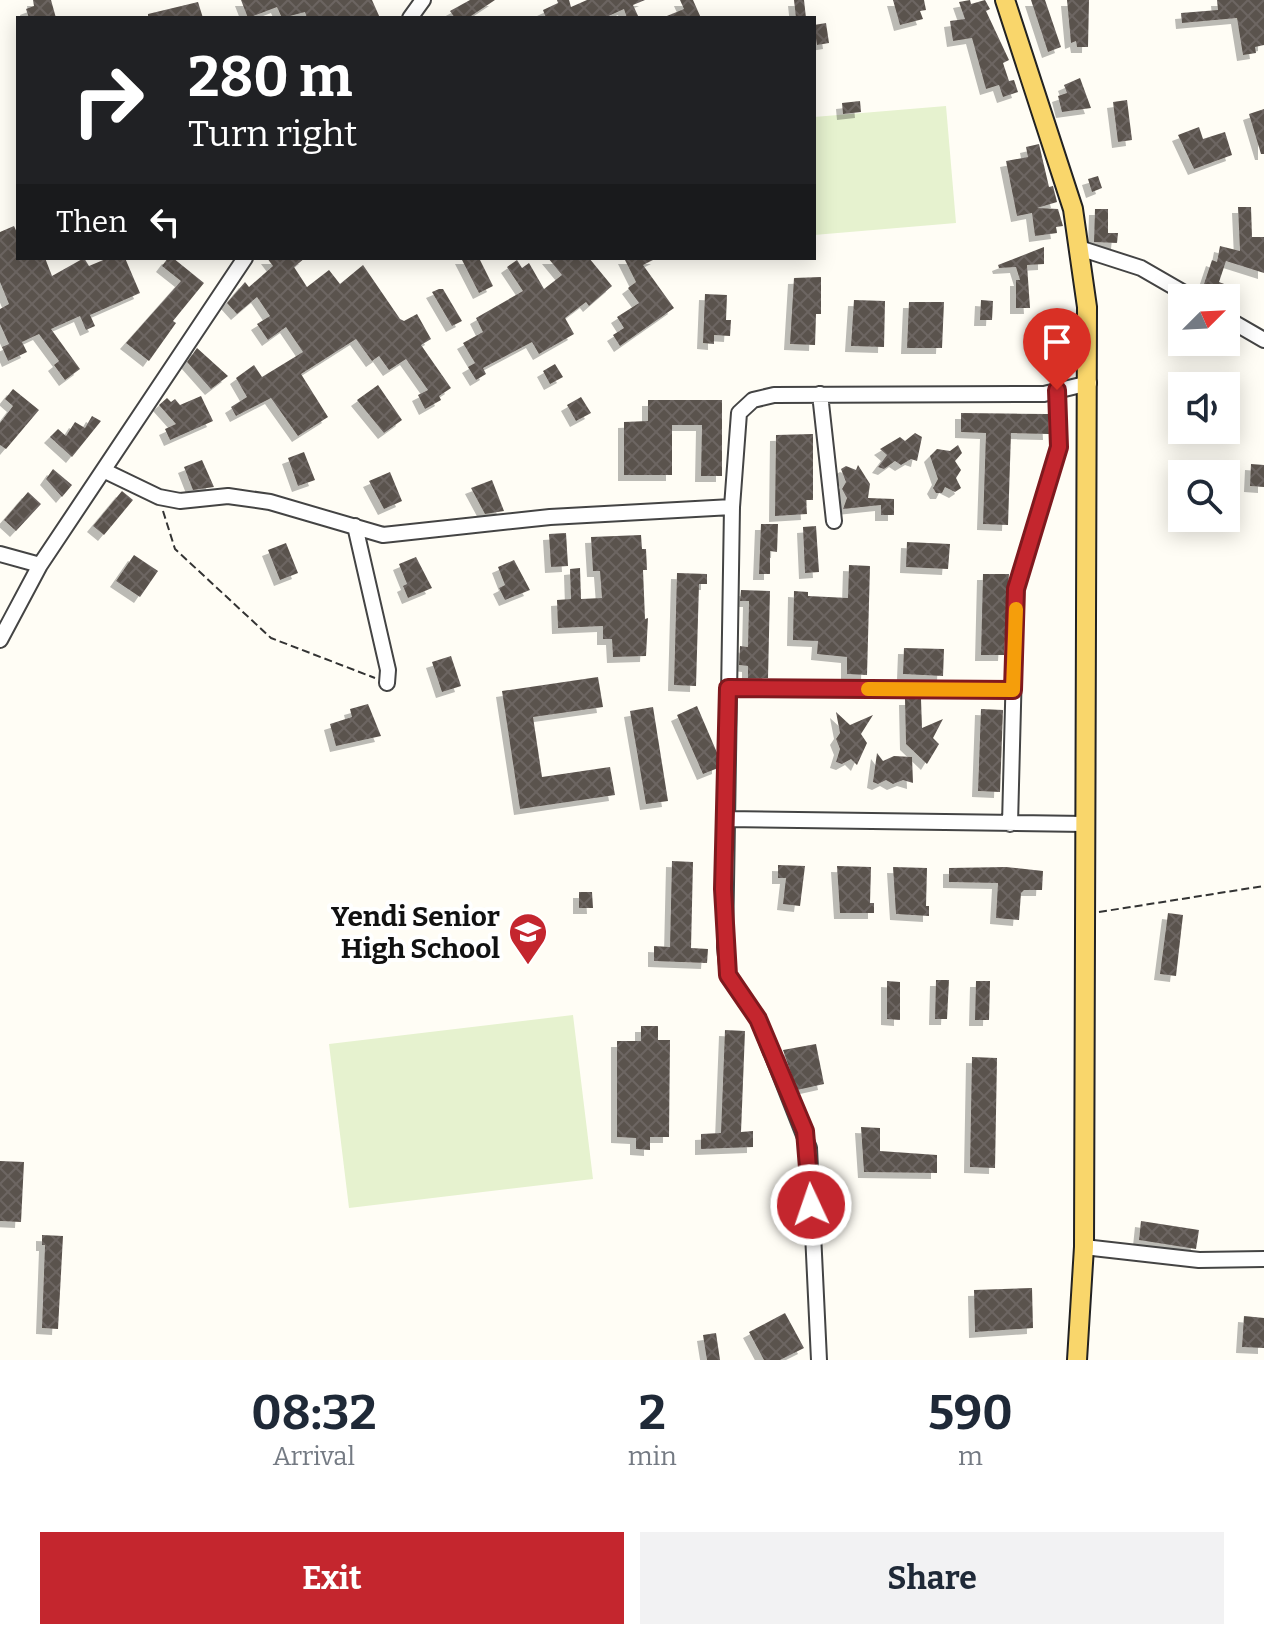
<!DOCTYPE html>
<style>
:root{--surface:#fff;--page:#f2f2f3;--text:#1f2937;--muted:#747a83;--accent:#c4262e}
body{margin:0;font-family:Bitter,serif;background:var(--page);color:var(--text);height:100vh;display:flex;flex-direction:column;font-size:30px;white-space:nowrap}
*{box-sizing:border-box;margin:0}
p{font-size:26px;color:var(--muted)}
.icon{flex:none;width:44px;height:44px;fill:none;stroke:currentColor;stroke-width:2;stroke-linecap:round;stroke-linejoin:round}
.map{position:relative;height:1360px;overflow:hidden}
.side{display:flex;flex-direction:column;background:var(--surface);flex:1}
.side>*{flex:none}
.top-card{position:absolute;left:16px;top:16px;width:800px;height:244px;border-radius:0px;box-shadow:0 4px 20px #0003;background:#202124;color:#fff;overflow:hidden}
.needle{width:52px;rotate:66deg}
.buttons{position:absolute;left:1168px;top:284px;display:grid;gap:16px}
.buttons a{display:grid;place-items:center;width:72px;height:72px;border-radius:0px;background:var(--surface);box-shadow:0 4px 20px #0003;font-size:40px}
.pin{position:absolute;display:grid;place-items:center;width:68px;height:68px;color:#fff;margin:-82px -34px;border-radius:50% 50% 50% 0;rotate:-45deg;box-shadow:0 0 8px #0007}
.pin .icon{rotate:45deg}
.me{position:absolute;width:88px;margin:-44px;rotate:357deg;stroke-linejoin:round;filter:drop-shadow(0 0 6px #0008)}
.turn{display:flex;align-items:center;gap:28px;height:168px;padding:0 40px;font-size:36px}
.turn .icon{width:104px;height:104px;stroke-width:2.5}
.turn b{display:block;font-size:56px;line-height:68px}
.then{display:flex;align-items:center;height:76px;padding:0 40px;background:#0003;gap:16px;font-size:30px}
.eta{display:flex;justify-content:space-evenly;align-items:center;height:136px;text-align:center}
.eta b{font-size:48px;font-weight:700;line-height:56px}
.primary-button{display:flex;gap:16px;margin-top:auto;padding:16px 40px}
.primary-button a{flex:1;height:92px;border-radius:0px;background:var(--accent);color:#fff;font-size:32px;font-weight:700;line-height:92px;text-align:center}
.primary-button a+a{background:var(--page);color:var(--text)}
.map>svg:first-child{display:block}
</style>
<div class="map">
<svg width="1264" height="1360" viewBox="0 0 1264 1360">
<defs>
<pattern id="building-cross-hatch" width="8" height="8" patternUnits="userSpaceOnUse" patternTransform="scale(2)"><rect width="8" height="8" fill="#5a524d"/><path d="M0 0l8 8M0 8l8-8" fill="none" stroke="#6d6662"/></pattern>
<filter id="shadow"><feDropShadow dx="-6" dy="6" stdDeviation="0" flood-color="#0004"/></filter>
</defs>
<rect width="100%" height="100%" fill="#fffdf5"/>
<path fill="#e6f2cf" d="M946 106 956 223 814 235V117Z
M573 1015 593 1179 349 1208 329 1044Z"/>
<path fill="url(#building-cross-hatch)" filter="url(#shadow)" d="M33 0H51L56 18H29L26 9 34 6Z
M241 0H372L380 18H307L305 12 282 18 277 7 248 18Z
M470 0H495L468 18H455L450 11Z
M557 0H569L571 7 587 0H645L633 5 639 18H627L624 9 604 18H546L543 10 558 3Z
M680 0H693L701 18H662L684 9Z
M794 0H804L806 18H796Z
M893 0H924L926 10 920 11 923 19 900 25Z
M970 0 971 4 985 0 990 9 986 11 1009 60 1003 63 1009 81 1014 80 1018 92 1003 97 999 85 986 89 972 38 953 41 950 21 965 19 959 2Z
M1031 0H1045L1061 47 1048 52Z
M1067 0H1089L1088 47H1077L1076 41 1071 43Z
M1217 0H1264V45L1255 47 1256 53 1243 55 1237 18 1182 23 1181 13 1218 10Z
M198 2 203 18H148V14Z
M826 23 829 43 817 45 814 25Z
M1080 78 1091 108 1062 112 1058 96 1067 93 1064 85Z
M1127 100 1132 140 1118 142 1113 102Z
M860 101 861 112 843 114 842 103Z
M1264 109V154H1261L1249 114Z
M1199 127 1203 139 1225 132 1232 155 1194 169 1178 135Z
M1039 144 1049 187 1053 186 1057 202 1037 208 1058 209 1063 226 1056 227 1057 233 1035 236 1032 213 1017 216 1006 161 1028 157 1026 147Z
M1098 176 1102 188 1092 192 1088 179Z
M1238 207H1251L1252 237H1264V273L1226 261 1219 282 1237 289 1233 301 1202 290 1212 260 1217 262 1220 246 1240 251Z
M1095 209H1108V233H1118L1117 243 1094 242Z
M14 226 18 235V258H45L52 276 84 258 89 266 108 258H125L140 293 90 315 95 326 86 330 80 316 51 329 80 369 65 380 54 365 59 361 39 334 22 342 27 352 8 361 2 347 9 344 0 324V309L9 304 0 282V232Z
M1044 247V264L1027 265 1030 308H1016V280H1020L1016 267 999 268 998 265Z
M168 258H173L204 283 173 321 176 323 149 361 126 343 181 281 162 266Z
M267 258H305L294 267 307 287 329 270 340 284 363 265 400 319 404 321 417 314 431 339 421 345 451 388 439 396 441 400 425 409 418 395 428 390 406 359 389 370 379 356 372 361 356 339 301 374 328 417 298 436 271 398 236 416 231 407 247 397 236 378 254 365 262 377 303 352 286 327 268 340 257 324 270 316 257 297 237 314 227 303 245 282 249 287 273 266Z
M461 258H479L493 286 479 293Z
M548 258H589L612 286 589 306 586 302 565 318 574 334 539 354 532 342 483 368 486 374 476 380 468 367 475 363 463 343 483 332 476 318 523 291 507 267 517 260 522 268 529 263 544 289 562 275Z
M624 258H657L643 265 674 308 620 346 613 335 624 328 617 317 639 303 628 288 636 282Z
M821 277V314H816L815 345 790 344 794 278Z
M439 289H443L462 321 452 326 432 292Z
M705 294 727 295 726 320H731L730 336 714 335V344L703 343Z
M854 300 885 301 884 347 851 346Z
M981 300 993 301 992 320H980Z
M909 302H944L942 348H907Z
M197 348 228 376 211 389 187 362Z
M555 364 563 377 550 384 543 371Z
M378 385 402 420 384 433 357 400Z
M13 389 39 410 6 449 0 445V423L13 406 5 399Z
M201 396 213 421 170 440 165 429 176 424 159 405 167 398 171 402 175 399 180 405Z
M581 397 591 413 576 421 567 405Z
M648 400H722V476H701L702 425H672V475H624V422L648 421Z
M961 413 1048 414 1049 434 1011 433 1008 525 983 524 986 433 961 432Z
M92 416 101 421 72 457 50 437 58 429 66 436 75 422 85 428Z
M915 433 922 437 917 461 911 459 901 465 895 461 884 469 878 467 887 455 880 449 900 437 905 441Z
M813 434V500H806L807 514 775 516 776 435Z
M958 445 962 453 955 461 961 470 956 478 961 488 955 492 945 487 942 493H936L933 488 938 479 930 456 937 449 950 451Z
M304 452 315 480 298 486 288 458Z
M202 460 214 487 193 490 184 467Z
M1251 464 1264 465V487L1250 486Z
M858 465 870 484 868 498 894 499V515H881V505L843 509 847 498 842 489 846 482 841 469 846 466 856 470Z
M53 469 72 485 62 497 46 479Z
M390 472 402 501 384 509 369 481Z
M492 480 504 511 485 514 471 488Z
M122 491 133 500 104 535 93 526Z
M28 492 41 504 16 531 4 520Z
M761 524H778L777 552 770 551V574H759Z
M816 526 819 572 805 573 803 527Z
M566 533 568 566 551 567 549 534Z
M641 535 642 549H646L647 570H643L645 619 648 618 646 656 613 657 612 639H603V626L558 628 557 600 571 599 570 569 580 568 581 599 602 598 600 571H593L591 537Z
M907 542 950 544 948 569 906 567Z
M286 543 298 573 280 580 268 550Z
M134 555 158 571 140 597 116 581Z
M416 557 432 588 408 598 403 586 407 584 399 564Z
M514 560 530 590 505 600 499 588 505 585 498 567Z
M849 565 870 566 867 675 847 674V657L817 654 818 641 793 640 794 591 808 592V596L848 598Z
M677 573 707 574V584H699L696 686 674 685Z
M983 574H1009L1004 655H981Z
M741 590 770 591 768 678H748V666L739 665 740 646 748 647 749 601H740Z
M904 648 944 649 943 676 903 674Z
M451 656 461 686 442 692 432 662Z
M598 677 603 707 533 717 542 777 610 767 615 795 520 809 502 691Z
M905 699H921L922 728 943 719 933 738 939 744 927 764 906 744Z
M368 704 381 736 336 746 330 724 352 717 350 709Z
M697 706 718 755V768L703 774 677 715Z
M653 707 668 801 646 804 630 711Z
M981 709 1003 710 1000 792 978 791Z
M836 712 850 725 873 715 861 734 867 743 857 765 851 759 842 764 836 762 840 749 836 739 840 733Z
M877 753 883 761 894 756 912 757 913 783 903 780 893 784 886 780 878 784 873 782Z
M672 861 693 862 691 948 708 949 707 963 654 961V946L670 947Z
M778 865 805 866 800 906 783 904 786 878H778Z
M837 866 871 867 870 903H874V913H840Z
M893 867 927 868 926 906H929V916L896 914Z
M1006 867 1043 871 1042 890H1024L1021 893 1019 920 996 918 998 883 949 882V868Z
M579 892H592L593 908H579Z
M1168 913 1183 915 1176 976 1160 974Z
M936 980H949L947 1019H935Z
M887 981 900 982V1020L887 1019Z
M976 981H990L989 1020H975Z
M641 1026H658V1040H670L669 1137H650V1150L636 1149V1138L617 1137V1041H641Z
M725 1030 745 1031 741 1132 753 1131V1147L701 1149V1134L721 1133Z
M816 1044 824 1084 797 1090 783 1050Z
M972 1057 997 1058 995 1168 970 1167Z
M861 1127 880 1128V1151L937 1155V1173L864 1172Z
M0 1161 24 1162 21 1222 0 1221Z
M1141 1221 1199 1230 1196 1249 1139 1240Z
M42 1235 63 1236 58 1329 42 1328 45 1245H42Z
M1032 1288 1033 1328 975 1332 974 1290Z
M785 1313 804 1348 780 1360H764L749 1332Z
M1244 1316 1264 1318V1348L1242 1347Z
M716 1333 720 1360H707L703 1335Z"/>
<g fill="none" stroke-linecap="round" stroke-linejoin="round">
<defs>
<path id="minor" d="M410 18 423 0
M1079 248 1141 268 1193 298
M1226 318 1264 340
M820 394 834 521
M105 471 159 497 180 501 228 496 270 502 383 535 550 517 732 507
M355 526 388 670 387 683
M0 554 40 565
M0 640 40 565 245 258
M728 688 1013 690
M725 819 1085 824
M1010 824 1016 589 1059 447 1057 390
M1084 1247 1199 1260 1264 1259
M819 1360 809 1148 758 1019 728 975 725 947 732 507 739 413 753 400 774 395 1044 394 1089 383"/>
<path id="major" d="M1005 0 1073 209 1087 307 1084 1247 1077 1360"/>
</defs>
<use href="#minor" stroke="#444" stroke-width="18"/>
<use href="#major" stroke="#222" stroke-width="22"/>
<path stroke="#333" stroke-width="2" stroke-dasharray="8 4" stroke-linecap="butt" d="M163 511 175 549 271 638 375 678
M1099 912 1264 886"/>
<use href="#minor" stroke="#fff" stroke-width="14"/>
<use href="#major" stroke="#f9d66b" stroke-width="18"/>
</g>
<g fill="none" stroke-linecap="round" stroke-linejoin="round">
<defs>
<path id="route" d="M811 1205 805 1131 758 1019 728 975 723 889 728 688 1013 690 1016 589 1059 447 1057 390"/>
</defs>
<use href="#route" stroke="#7f191e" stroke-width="20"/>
<use href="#route" stroke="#c4262e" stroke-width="14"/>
<path stroke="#f59e0b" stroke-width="14" d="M868 689 1013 690 1016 609"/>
</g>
<defs>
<symbol id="school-pin" viewBox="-11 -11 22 30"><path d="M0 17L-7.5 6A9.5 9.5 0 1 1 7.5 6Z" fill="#c4262e" stroke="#fff"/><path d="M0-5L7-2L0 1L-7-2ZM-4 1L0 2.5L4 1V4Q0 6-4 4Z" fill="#fff"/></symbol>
</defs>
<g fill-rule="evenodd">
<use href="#school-pin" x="506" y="910" width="44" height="60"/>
</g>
<g text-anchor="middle" stroke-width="8" stroke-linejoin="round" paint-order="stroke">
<g font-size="28" font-weight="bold" fill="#111" stroke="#fff" text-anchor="end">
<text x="500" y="926">Yendi Senior<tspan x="500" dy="32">High School</tspan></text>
</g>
</g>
</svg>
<div class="buttons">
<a><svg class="needle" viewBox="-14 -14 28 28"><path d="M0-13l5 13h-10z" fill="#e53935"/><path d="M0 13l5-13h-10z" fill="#747a83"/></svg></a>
<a><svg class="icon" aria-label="sound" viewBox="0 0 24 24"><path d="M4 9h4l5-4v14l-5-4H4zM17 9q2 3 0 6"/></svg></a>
<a><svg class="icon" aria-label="search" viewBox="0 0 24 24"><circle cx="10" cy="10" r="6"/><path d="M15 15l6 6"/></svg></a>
</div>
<div class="pin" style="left:1057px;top:390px;background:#d93025"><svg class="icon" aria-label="arrive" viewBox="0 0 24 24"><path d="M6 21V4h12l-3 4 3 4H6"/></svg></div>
<svg class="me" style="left:811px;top:1205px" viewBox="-20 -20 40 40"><circle r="17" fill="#c4262e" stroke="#fff" stroke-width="3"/><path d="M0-11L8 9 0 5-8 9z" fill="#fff"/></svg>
<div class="top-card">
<div class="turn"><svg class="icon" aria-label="right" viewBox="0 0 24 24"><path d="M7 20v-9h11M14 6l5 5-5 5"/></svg><div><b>280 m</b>Turn right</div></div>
<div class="then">Then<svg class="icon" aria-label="left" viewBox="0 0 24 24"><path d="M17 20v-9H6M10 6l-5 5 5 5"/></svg></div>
</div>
</div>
<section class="side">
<div class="eta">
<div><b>08:32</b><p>Arrival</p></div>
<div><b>2</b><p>min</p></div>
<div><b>590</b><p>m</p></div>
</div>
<div class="primary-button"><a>Exit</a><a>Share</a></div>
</section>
